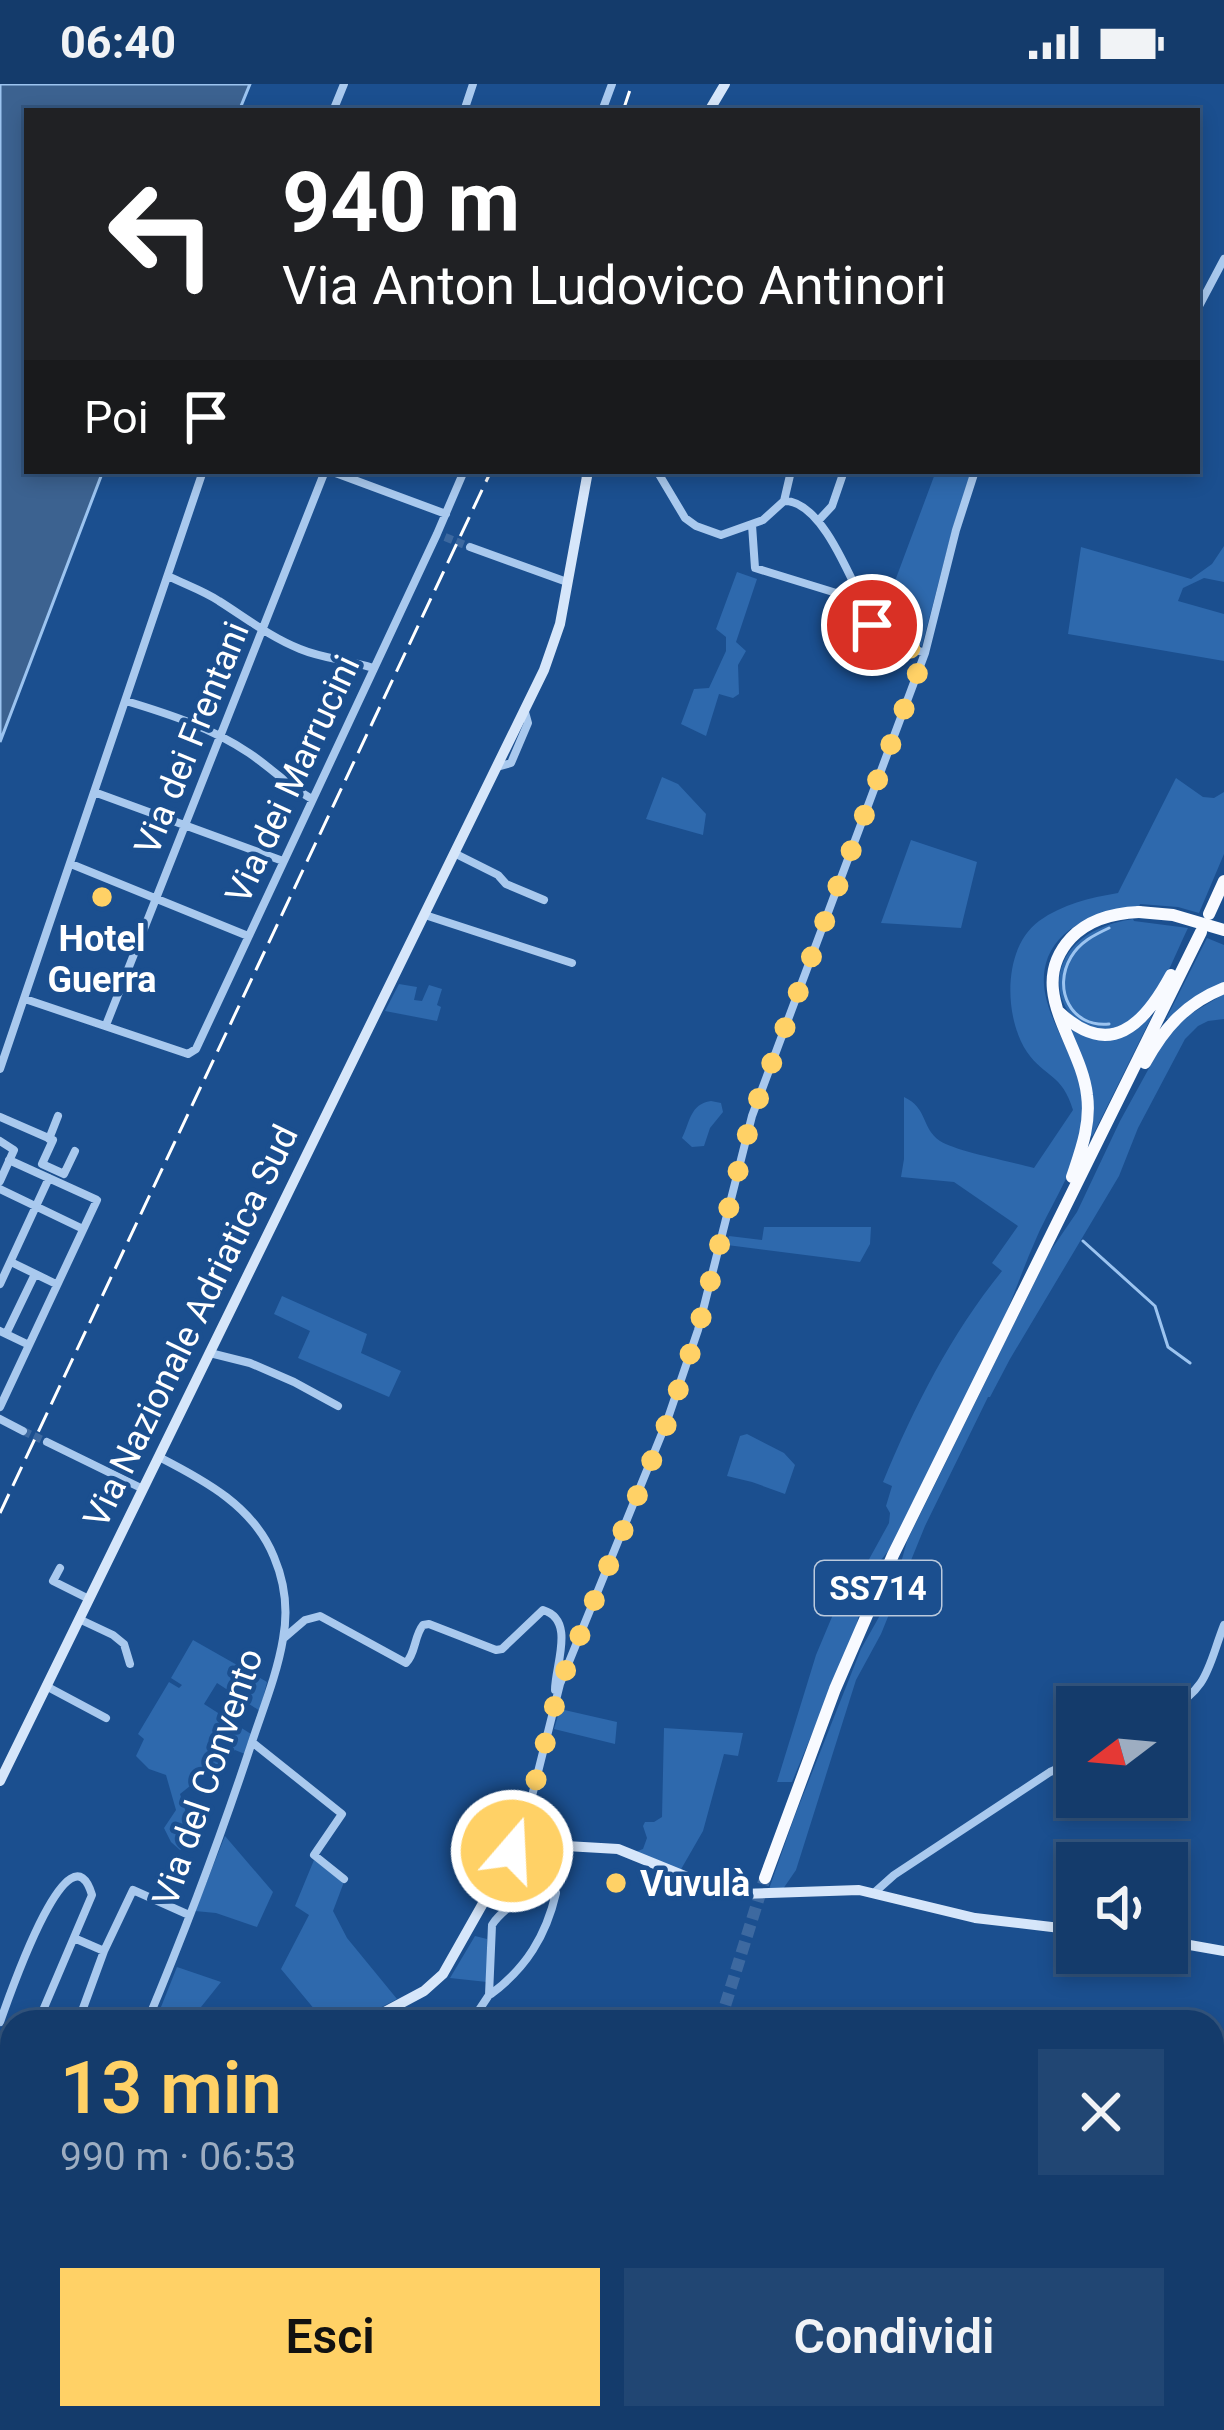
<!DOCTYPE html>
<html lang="it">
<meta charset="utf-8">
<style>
:root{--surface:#143b6b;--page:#214673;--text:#f1f3f6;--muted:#9dadc1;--line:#33557e;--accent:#ffd166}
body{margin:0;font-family:Roboto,sans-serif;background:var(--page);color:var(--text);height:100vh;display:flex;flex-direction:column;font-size:45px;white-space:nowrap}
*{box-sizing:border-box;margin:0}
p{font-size:39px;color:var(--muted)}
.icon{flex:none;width:66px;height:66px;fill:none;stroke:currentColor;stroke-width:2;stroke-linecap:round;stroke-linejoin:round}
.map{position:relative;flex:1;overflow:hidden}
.drawer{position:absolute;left:0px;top:1926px;width:1224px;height:420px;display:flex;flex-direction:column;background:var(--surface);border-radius:36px 36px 0 0;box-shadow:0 6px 18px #0003,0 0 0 3px var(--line)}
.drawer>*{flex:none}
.hud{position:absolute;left:24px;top:24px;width:1176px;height:366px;border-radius:0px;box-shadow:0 6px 18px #0003,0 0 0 3px var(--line);background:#202124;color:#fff;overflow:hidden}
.needle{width:78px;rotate:254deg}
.fabs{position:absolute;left:1056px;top:1602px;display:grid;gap:24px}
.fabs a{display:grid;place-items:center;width:132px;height:132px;border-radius:0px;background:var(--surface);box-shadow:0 6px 18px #0003,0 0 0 3px var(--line);font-size:60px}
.pin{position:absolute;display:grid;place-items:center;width:102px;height:102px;color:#fff;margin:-51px;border:6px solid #fff;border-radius:50%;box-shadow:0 3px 12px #0007}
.me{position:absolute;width:132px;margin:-66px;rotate:19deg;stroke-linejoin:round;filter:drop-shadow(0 0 9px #0008)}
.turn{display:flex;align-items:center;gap:42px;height:252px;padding:0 60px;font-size:54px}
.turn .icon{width:156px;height:156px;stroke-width:2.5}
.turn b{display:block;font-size:84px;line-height:102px}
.then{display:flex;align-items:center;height:114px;padding:0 60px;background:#0003;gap:24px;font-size:45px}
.round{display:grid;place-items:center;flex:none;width:126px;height:126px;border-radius:0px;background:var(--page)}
.head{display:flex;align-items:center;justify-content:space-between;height:204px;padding:0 60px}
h1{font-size:72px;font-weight:600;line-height:90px;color:var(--accent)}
.button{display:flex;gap:24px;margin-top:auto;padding:24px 60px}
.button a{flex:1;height:138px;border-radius:0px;background:var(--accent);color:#111;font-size:48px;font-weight:600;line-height:138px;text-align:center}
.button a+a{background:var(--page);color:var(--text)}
.status{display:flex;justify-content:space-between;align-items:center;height:84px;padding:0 60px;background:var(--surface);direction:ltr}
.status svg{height:33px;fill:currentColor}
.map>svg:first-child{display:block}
</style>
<div class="status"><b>06:40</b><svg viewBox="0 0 49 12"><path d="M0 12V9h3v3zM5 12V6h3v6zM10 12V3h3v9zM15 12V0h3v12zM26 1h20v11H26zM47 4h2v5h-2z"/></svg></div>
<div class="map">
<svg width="1224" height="2346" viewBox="0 0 1224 2346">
<rect width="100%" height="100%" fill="#1b4f8f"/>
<path fill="#2e69ad" d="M936 387H972L953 443 922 562 888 551 882 545 895 497Z
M1224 462V498L1204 494 1183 504 1178 517 1224 530V577L1068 550 1081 463 1191 495 1212 480Z
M737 488 757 495 736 558 746 567 738 581 739 610 733 614 719 610 706 652 681 640 694 605 709 604 726 567V553L716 545Z
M662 693 678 700 706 730 703 751 646 735Z
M1176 694 1203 713 1214 714 1224 708V770L1199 829 1178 823 1140 820 1139 823C1104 829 1064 836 1048 873 1028 924 1086 973 1084 1029 1083 1075 1054 1114 1036 1155 1022 1186 1012 1218 998 1248 964 1320 928 1390 893 1461L881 1476 865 1507 855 1546 792 1698H777L816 1571 847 1497 856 1499 889 1439 890 1429 886 1422 892 1402 883 1398C914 1323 951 1250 1002 1187L992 1179 1018 1142 954 1098 901 1093 904 1075V1013C928 1024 921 1044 940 1057 955 1067 1013 1078 1034 1084L1073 1026C1062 989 1045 994 1027 968 1004 934 1002 864 1039 837 1063 820 1089 814 1118 809Z
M911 756 977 778 961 844 881 839Z
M1133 835 1134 837 1188 844C1176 868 1162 908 1143 926 1070 997 1003 855 1133 835Z
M1207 854 1224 861V902L1171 935H1166Z
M399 900 417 903 414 916 422 917 429 901 442 905 437 921 441 923 437 937 385 927Z
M1224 910V935L1208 937 1198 942 1185 955 1138 1044 1119 1092 1010 1275 990 1313H988L925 1442 881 1550 856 1596 796 1786 783 1805H769L794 1734 861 1565 893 1508 907 1457 1049 1169 1077 1128 1120 1037 1165 955 1182 935Z
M1152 932 1093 1051 1090 1053C1095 1014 1089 984 1070 951L1072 945C1103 963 1127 953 1152 932Z
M711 1017 721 1019 723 1028 710 1044 704 1062 692 1063 682 1054C690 1038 690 1020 711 1017Z
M764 1143H871L870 1160 860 1178 727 1161 729 1152 762 1156Z
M282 1212 367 1250 361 1269 401 1287 389 1313 298 1274 310 1247 274 1230Z
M747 1350 784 1369 795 1381 785 1410 752 1398 727 1392 740 1352Z
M193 1556 267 1598 260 1627 217 1599 204 1620 251 1650 245 1670 235 1666 180 1710C185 1728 200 1756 180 1766L171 1758 164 1744 176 1726 166 1691 149 1685 136 1672 144 1655 138 1650 169 1598 179 1604 182 1601 171 1594Z
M560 1625 617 1638 615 1660 554 1645Z
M664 1644 743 1649 738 1672 724 1670 703 1747 680 1787 635 1768 643 1765 647 1754 643 1742 645 1738H654L662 1733Z
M225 1752 273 1808 257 1843 216 1829 195 1827Z
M314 1776 344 1798 333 1827 347 1854 397 1915 353 1938H325L281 1885 309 1831 295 1822Z
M475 1852 487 1855V1898L450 1894Z
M177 1883 221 1898 189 1938H155Z
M0 2080 12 2083V2127L9 2131 12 2134V2251L0 2286Z
M94 2334H269L287 2346H87Z
M330 2334H434L432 2346H325Z
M493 2334H593L606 2346H494Z"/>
<path fill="#3c6290" stroke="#9cc4f0" stroke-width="3" d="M0 0H250L239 27H27V387H103L0 658Z"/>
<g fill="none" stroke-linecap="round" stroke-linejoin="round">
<path stroke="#9cc4f0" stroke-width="3" d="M1109 940C1071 944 1052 905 1071 873 1080 858 1094 851 1109 844
M1083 1157 1155 1222 1168 1263 1190 1279"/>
<path stroke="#3d69a0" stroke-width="8" stroke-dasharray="8 4" stroke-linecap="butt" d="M445 453 470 463
M23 1347 47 1358"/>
<path stroke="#3d69a0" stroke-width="12" stroke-dasharray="12 6" stroke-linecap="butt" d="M720 1938 765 1794
M634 2346 635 2334"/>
<path stroke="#a9c9ee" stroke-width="8" d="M333 27 344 0
M464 27 473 0
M602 27 612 0
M1197 226 1224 175
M330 387 446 430
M570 387 587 390
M657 387 685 434 696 442 721 451 763 436 784 417C828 416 859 521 881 554L925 569
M784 417 791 387
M818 437 832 422 844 387
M752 441 755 484 859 516
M470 463 567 498
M168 492C184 500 204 507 219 517 246 534 270 553 300 565 324 575 349 576 373 584
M126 617C169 630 212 644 249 669 271 684 289 702 312 715
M497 683 511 679 528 639 525 628
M94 708 283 777
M454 769 498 791 506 800 544 816
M71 780 248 852
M425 831 572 879
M25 915 188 970 196 965 437 450 464 387
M106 941 325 387
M0 985 203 387
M0 1033 53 1056 42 1080 64 1090 75 1067
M49 1055 58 1032
M0 1057 14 1066 0 1097
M0 1105 83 1145
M11 1178 56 1200
M0 1200 49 1094
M0 1247 29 1261
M6 1250 35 1190
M210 1269 250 1279 294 1298 338 1322
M0 1323 97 1116 9 1076
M0 1335 23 1347
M47 1358 143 1405
M60 1484 53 1497 89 1515
M79 1535 113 1551 124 1560 130 1580
M284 1554 305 1536 320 1532 406 1579C416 1569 414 1552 423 1541L429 1540 496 1566 502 1565 543 1526C576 1536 555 1581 555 1606
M46 1602 106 1634
M1167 1627C1209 1605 1208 1582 1224 1541
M252 1658 342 1730 314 1771 344 1795
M516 1762 525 1740 560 1600 667 1337 698 1246 752 1032 925 569 956 446 975 387
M875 1808 894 1791 1050 1688 1077 1676
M74 1854 104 1867
M491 1910C526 1884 546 1852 556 1809
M0 1938C5 1925 69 1733 92 1811L38 1938
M78 1938 104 1867 133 1806 189 1831
M147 1938C185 1847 220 1755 251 1661 262 1627 277 1591 283 1555 288 1528 285 1499 274 1473 254 1423 206 1397 159 1373
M471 1938 489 1911 492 1841C502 1824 523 1817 532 1799L521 1774
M0 2071 12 2075
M0 2294 12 2257
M439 2346 440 2334"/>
<path stroke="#d6e6fa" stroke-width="10" d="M709 27 725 0
M0 1697 544 586 560 540 588 387
M511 1768a7 7 0 1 1 14 0a7 7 0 1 1-14 0Z
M522 1763 566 1762 618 1765 719 1806 741 1810 859 1806 975 1834 1077 1846
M1167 1857 1224 1867
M366 1938 424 1907 443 1890 486 1814 515 1774
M82 2346 89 2334"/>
<path stroke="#f8faff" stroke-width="12" d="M1209 830 1224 797
M1059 928C1110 976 1144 941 1171 891
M1145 979C1164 944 1186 919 1224 904
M1072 1093C1081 1066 1091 1040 1087 1011 1081 957 1024 905 1071 854 1089 835 1114 829 1139 828
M765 1794 835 1605 893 1471 1201 848"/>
<path stroke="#fff" stroke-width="3" stroke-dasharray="21 9" stroke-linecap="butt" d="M623 27 632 0
M0 1429 491 387"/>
<path stroke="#f8faff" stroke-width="12" d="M1139 828 1173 831 1224 846"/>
</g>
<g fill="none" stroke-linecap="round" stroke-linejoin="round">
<path stroke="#ffd166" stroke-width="21" stroke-dasharray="0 37.8" d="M512 1767 525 1740 560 1600 668 1337 698 1246 752 1032 925 569 886 557 880 554 872 541"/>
</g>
<g fill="#ffd166" stroke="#1b4f8f" stroke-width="4.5">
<circle cx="102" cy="813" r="12"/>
<circle cx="616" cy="1799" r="12"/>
</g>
<g text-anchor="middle" stroke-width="9" stroke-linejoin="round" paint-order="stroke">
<rect fill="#1b4f8f" stroke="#bbcadd" stroke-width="3" x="815" y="1477" width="126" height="54" rx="9"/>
<g font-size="33" font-weight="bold" fill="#fff">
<text x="878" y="1516">SS714</text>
</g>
<g font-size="36" fill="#fff" stroke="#1b4f8f">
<text transform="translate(191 654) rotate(-68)" y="13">Via dei Frentani</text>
<text transform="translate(292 695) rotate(-65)" y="13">Via dei Marrucini</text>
<text transform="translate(190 1242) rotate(-64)" y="13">Via Nazionale Adriatica Sud</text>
<text transform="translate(207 1693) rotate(-71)" y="13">Via del Convento</text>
</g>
<g font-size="36" font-weight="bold" fill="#fff" stroke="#1b4f8f">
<text x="102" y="867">Hotel<tspan x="102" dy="41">Guerra</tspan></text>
<text x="640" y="1812" text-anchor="start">Vuvulà</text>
</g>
</g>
</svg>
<div class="fabs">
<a><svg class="needle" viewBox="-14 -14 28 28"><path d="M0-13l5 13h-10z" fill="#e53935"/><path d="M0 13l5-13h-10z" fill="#9dadc1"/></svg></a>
<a><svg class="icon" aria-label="sound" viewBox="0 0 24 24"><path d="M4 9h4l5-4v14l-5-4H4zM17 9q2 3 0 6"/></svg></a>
</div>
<div class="pin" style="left:872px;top:541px;background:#d93025"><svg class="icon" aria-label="arrive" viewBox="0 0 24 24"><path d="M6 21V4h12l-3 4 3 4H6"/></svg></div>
<svg class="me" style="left:512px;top:1767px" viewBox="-20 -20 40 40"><circle r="17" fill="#ffd166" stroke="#fff" stroke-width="3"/><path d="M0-11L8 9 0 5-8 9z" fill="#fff"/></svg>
<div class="hud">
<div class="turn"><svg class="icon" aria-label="left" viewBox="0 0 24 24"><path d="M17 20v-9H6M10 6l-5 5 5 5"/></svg><div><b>940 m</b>Via Anton Ludovico Antinori</div></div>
<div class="then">Poi<svg class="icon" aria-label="arrive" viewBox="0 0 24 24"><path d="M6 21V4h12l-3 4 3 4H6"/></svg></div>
</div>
<section class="drawer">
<div class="head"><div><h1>13 min</h1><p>990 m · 06:53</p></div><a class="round"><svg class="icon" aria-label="close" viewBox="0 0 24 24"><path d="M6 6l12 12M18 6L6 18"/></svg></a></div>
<div class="button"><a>Esci</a><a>Condividi</a></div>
</section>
</div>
